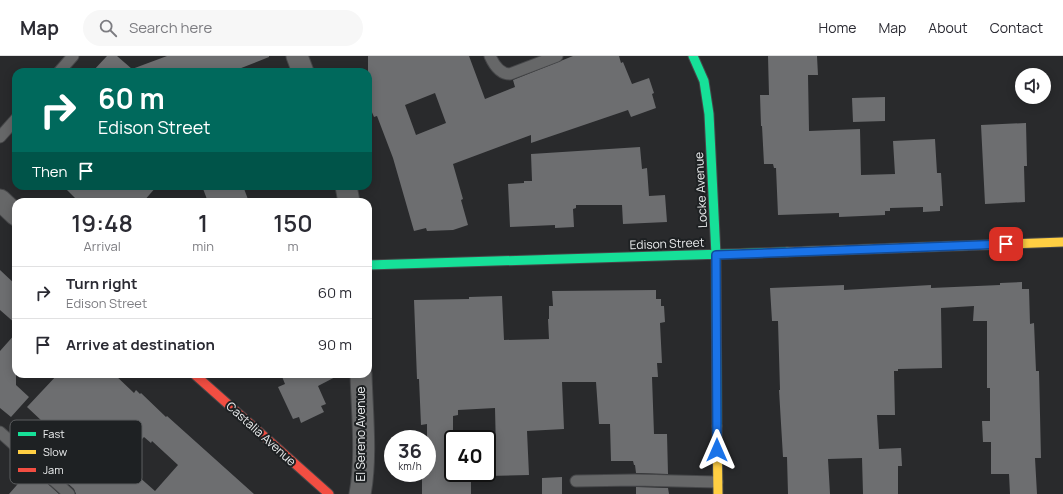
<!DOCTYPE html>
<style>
:root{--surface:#fff;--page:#f7f7f7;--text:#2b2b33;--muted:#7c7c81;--line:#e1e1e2}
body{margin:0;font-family:Manrope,sans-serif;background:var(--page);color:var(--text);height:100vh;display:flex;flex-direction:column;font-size:15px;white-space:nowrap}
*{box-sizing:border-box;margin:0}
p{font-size:13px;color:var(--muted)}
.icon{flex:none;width:22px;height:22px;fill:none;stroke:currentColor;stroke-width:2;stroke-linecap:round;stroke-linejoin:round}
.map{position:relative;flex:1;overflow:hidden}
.sheet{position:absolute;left:12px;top:142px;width:360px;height:180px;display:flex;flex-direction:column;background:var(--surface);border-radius:12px;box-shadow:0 2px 10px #0003}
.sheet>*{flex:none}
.guide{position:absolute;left:12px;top:12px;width:360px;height:122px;border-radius:12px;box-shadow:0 2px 10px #0003;background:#00695c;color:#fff;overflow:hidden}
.buttons{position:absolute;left:1015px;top:12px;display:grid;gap:8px}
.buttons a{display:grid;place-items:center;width:36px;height:36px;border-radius:50%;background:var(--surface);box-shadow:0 2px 10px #0003;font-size:20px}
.speed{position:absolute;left:384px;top:374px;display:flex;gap:8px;font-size:20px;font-weight:700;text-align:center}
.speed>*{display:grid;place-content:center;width:52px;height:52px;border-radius:50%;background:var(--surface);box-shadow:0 2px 10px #0003;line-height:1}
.speed small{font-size:10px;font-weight:400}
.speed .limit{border:2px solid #111;border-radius:6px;background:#fff;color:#111}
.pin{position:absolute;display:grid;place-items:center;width:34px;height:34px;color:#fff;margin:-17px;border-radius:8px;box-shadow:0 2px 6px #0006}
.me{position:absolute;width:44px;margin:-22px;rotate:0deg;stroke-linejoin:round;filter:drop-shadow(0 0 3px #0008)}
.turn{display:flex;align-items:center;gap:14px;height:84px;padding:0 20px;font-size:18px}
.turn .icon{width:52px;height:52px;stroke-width:2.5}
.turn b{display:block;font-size:28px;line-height:34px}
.then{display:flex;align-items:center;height:38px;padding:0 20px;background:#0003;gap:8px;font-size:15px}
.eta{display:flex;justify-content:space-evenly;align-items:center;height:68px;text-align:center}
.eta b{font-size:24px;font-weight:600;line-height:28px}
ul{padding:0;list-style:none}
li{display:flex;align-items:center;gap:12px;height:52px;padding:0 20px;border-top:1px solid var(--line)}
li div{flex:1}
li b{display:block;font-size:15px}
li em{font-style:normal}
header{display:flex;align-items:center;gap:24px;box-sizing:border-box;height:56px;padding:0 20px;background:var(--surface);border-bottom:1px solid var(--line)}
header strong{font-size:19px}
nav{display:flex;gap:22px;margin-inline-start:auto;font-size:14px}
.search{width:280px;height:36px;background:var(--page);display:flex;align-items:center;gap:10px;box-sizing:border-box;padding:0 14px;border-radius:22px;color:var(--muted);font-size:15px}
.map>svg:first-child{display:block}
</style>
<header>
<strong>Map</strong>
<div class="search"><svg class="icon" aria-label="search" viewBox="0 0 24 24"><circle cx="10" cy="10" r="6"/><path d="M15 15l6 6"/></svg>Search here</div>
<nav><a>Home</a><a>Map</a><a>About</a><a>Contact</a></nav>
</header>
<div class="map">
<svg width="1063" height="438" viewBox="0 0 1063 438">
<rect width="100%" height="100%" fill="#292a2c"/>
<path fill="#6d6e70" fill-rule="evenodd" d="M107 0H117L132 13 167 0H269V1L231 16H92Z
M368 0H469L485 43 515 31 513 24 573 0H619L621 7 623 6 632 28 649 22 654 37 652 38 656 52 631 61 628 54 531 87V79L453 108 463 143 461 144 468 169 453 174 427 175 426 172 414 175 393 102 377 60 374 61 368 47ZM435 37 446 67 416 79 405 49Z
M768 0H817L818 19H808L809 75 860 73 861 119 895 118 893 85 935 83 937 117H941L943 150H940V155L923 156V151L890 152V155H885V159L839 161V157L778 159 776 112H774L773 108H764L762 70H761L760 39H769Z
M885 41V65L853 66 852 42Z
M1026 67 1027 110H1024L1025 146 985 148 981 69Z
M640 91 642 113 647 112 649 140 665 139 667 166 623 168 622 149H576V152L573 153 574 171 555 172V169L510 171 508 128 524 127V125H532L531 98Z
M63 130H157L143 146H79Z
M202 130H243L249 146H208Z
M0 214 16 229V268L0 254Z
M1022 226V233H1029L1030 268 1034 267 1036 315H1039L1041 402H1035L1037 438H1010L1009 418H991V386H983L982 365H990V332H987V265H973L974 250 941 252 942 312 898 313V315H894L895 359H877L879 393 901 392 902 410H898V438H863L862 402 828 403 830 438H788L787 401H783L779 334H780L778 265H772L770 232 844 229V234L931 229V232L1000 229V227Z
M656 234V243H661V250H664L665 266 660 267 662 307H657L658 321H652L654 378H667L668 418 636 417 635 409H634L633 405H611L610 368H599L596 326H562L564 373 527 375 529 419 487 420V395H496L495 352 458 354V359L453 360V417H471V438H422V417H427V368L421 369 419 323H417L414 244 469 243V241L502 240 504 284 549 283 548 263H549V250H553L552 235Z
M16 277V329L29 341 11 361 0 352V295Z
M58 318H114L134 337 136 334 140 338 141 337 166 361 167 360 254 438H76L74 433 41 403 60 382 27 351ZM144 381 151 387 152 385 178 409 155 435 121 405Z
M281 318H341L318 330 326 348 321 350 324 356 301 367 299 361 293 363 278 331 285 328Z
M31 413 59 438H9Z
M562 421V438H542V422Z
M636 431 668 432 669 438H636Z"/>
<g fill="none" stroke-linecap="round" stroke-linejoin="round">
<defs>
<path id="lane" d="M490 0C494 9 500 18 510 18L557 0
M59 16 73 0
M0 81 16 63
M0 376 69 438
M576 425 635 424 717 426"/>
<path id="street" d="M297 0 303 16
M346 130 349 146
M0 144 16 159
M360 438C367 402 362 355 361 318"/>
<path id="fast" d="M693 0 704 25 709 58 716 199 717 370
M368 209 787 196"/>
<path id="slow" d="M787 196 1063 186
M717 370 718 438"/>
<path id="jam" d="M194 318 329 438"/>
</defs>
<use href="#lane" stroke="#464749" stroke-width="13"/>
<use href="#street" stroke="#464749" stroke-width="23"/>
<use href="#fast" stroke="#464749" stroke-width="11"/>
<use href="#slow" stroke="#464749" stroke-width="11"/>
<use href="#jam" stroke="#464749" stroke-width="11"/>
<use href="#lane" stroke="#666768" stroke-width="11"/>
<use href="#street" stroke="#666768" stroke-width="21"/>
<use href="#fast" stroke="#16e098" stroke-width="9"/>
<use href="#slow" stroke="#ffcf43" stroke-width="9"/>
<use href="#jam" stroke="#f24e42" stroke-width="9"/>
</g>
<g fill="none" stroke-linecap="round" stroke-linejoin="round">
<defs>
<path id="route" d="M717 394 716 199 1006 188"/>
</defs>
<use href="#route" stroke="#114b97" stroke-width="10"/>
<use href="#route" stroke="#1a73e8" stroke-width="7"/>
</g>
<g text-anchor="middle" stroke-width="4" stroke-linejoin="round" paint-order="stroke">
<g font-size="12" fill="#eceeef" stroke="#1e2123">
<text transform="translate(701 134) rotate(-93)" y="4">Locke Avenue</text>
<text transform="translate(667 188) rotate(-2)" y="4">Edison Street</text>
<text transform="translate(261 378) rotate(42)" y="4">Castalia Avenue</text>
<text transform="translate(361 378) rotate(-90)" y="4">El Sereno Avenue</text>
</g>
</g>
<rect x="10" y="364" width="132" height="64" rx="6" fill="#1e2123" stroke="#5c5e60" stroke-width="1"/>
<rect x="18" y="376" width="18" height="4" fill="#16e098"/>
<rect x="18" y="394" width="18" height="4" fill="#ffcf43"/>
<rect x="18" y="412" width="18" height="4" fill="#f24e42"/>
<g font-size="11" fill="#eceeef">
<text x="43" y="382">Fast</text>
<text x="43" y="400">Slow</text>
<text x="43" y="418">Jam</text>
</g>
</svg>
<div class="buttons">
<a><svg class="icon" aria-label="sound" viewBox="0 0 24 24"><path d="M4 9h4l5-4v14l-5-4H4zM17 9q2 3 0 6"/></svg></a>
</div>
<div class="speed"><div>36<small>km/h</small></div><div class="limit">40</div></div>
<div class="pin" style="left:1006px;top:188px;background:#d93025"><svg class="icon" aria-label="arrive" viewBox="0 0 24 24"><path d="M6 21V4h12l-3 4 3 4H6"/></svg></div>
<svg class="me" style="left:717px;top:394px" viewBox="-20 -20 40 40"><path d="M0-17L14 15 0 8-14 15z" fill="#1a73e8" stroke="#fff" stroke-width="4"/></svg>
<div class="guide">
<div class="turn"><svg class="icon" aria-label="right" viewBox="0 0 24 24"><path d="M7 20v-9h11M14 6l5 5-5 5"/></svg><div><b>60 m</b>Edison Street</div></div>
<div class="then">Then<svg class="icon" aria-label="arrive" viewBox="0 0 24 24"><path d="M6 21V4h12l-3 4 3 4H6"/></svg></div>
</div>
<section class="sheet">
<div class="eta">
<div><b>19:48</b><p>Arrival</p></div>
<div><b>1</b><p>min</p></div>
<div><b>150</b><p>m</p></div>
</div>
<ul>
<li><svg class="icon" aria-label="right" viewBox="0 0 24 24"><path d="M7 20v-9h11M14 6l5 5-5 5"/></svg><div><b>Turn right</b><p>Edison Street</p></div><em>60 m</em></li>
<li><svg class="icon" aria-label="arrive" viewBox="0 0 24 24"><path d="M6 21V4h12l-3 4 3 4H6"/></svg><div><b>Arrive at destination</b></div><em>90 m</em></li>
</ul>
</section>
</div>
